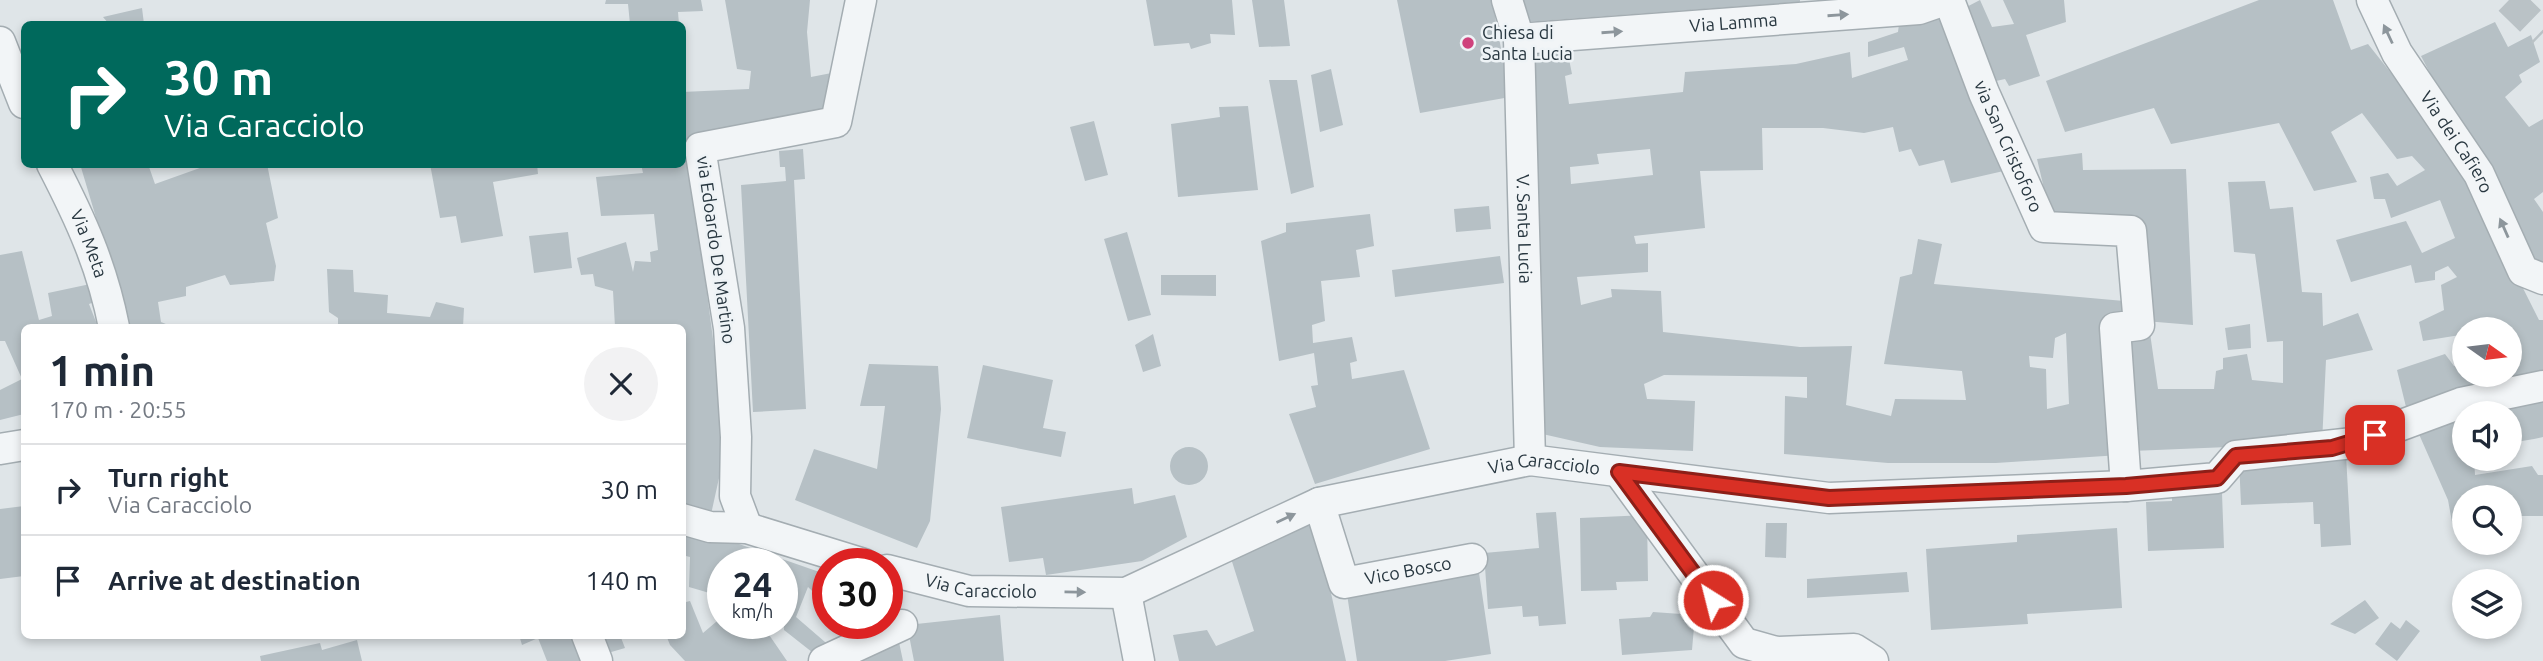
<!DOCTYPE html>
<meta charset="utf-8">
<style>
:root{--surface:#fff;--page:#f2f2f3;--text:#1f2937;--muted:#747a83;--line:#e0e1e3}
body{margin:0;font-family:Ubuntu,sans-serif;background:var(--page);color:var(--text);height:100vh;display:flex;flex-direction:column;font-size:26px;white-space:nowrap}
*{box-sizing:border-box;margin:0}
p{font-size:23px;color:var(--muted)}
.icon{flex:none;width:38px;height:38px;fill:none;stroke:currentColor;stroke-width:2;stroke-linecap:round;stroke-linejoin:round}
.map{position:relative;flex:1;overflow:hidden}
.side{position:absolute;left:21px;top:324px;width:665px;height:315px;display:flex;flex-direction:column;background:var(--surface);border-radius:10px;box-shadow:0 4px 10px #0003}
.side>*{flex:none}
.hud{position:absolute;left:21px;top:21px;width:665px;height:147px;border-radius:10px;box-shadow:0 4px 10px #0003;background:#00695c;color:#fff;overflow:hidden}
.needle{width:46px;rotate:104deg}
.tools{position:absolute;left:2452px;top:317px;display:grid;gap:14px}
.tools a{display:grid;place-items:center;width:70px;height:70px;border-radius:50%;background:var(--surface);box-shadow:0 4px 10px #0003;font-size:35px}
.speed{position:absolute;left:707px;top:548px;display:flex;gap:14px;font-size:35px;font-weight:700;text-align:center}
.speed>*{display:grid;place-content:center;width:91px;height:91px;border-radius:50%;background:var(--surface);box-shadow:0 4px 10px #0003;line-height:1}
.speed small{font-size:18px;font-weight:400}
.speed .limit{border:10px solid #d22;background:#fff;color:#111}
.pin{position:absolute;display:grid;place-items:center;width:60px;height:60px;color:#fff;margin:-30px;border-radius:14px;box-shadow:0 4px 10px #0006}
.me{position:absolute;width:77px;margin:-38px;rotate:324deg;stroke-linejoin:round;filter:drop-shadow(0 0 5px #0008)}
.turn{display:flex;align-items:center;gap:24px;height:147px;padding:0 28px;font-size:32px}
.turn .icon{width:91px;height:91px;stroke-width:2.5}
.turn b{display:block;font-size:49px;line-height:60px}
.round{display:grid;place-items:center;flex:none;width:74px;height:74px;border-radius:37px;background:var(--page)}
.summary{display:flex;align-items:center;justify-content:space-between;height:119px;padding:0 28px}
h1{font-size:42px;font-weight:700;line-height:52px}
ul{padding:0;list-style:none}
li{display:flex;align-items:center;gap:21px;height:91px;padding:0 28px;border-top:2px solid var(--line)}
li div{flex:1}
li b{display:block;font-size:26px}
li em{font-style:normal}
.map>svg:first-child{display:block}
</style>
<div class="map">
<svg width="2543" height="661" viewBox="0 0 2543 661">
<rect width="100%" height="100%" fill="#dfe5e8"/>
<path fill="#b6c0c5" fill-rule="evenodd" d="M606 0H701L703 11 678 12 679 24H630L628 4H605Z
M725 0H810L807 32 811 77 847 70 841 117 694 136 705 278 724 423 721 469 710 519 682 511V327H615L613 291 595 286 593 274 581 275 577 258 626 242 633 272 635 261 651 262 650 252 658 250 654 214 601 216 596 177 643 173 641 164H682V92L749 89 751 71 737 69Z
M1146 0H1232L1235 35 1210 34 1211 43 1191 49 1189 43 1154 46Z
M1252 0H1284L1290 46 1259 47Z
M1397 0H1492L1510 97 1420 113Z
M1517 0H1800V2L1525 22Z
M1980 0 1992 27 2014 24 2003 0H2064L2066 22 2026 35 2040 76 2009 86 2005 79 1987 83 1955 13Z
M2259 0H2333L2351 50 2368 44 2456 155 2539 320H2543V370L2504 378 2406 407 2397 370 2445 354 2454 366 2464 362V374H2510V329H2464V344L2460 335 2423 341 2419 322 2444 310 2441 285 2457 277 2448 266 2435 272V280L2415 283 2411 265 2351 282 2336 240 2406 221 2422 253 2455 238 2440 200 2391 218 2385 199H2374L2370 177 2388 173 2397 186 2425 170 2412 156 2397 159 2362 113 2331 132 2357 182 2314 191 2279 123 2171 144 2154 108 2065 132 2046 81Z
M142 8 144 24H109L103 17Z
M1943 9 2008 170 1951 183 1944 160 1919 166 1911 149 1899 152 1893 127 1864 133 1823 128H1762L1763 170 1700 171 1705 228 1634 236 1636 244 1648 243V272L1577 277 1581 305 1612 297 1611 289 1661 291 1663 332 1800 347 1852 346 1846 405 1891 416 1895 399 1966 400 1962 371 1884 364 1900 277 1912 274 1918 239 1942 244 1934 284 2135 302 2134 316 2109 318 2120 455 1996 463H1888L1784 454 1785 396 1807 398V377L1664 375 1644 384 1647 399 1695 401 1693 451 1600 447 1538 433 1533 48 1566 44 1572 74 1565 76 1569 104 1683 92 1685 72 1796 64 1850 52 1852 78 1908 60 1904 47 1868 57V42L1898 32 1899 24ZM1650 149 1653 175 1571 184 1570 167 1599 164 1597 154ZM2066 333 2069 404 2047 409 2046 369 2030 367 2029 356 2053 358 2055 338Z
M2495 22 2508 47 2531 35 2540 62 2519 75 2522 82 2505 97 2529 127 2543 119V192L2534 199 2543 212V267L2527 261 2421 56Z
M1331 69 1343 125 1320 132 1311 75Z
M1269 80H1297L1314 187 1291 194Z
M1248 106 1258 190 1178 197 1171 124 1220 117 1219 107Z
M1094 121 1108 175 1085 181 1070 127Z
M803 149 805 179 794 180 806 409 753 412 741 185 786 181 785 167H780L779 151Z
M2082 153 2083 170 2186 169 2193 325 2145 321 2140 222 2051 218 2037 159Z
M80 164H148L155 184 211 164H267L278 218 266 223 276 266 274 281 230 285 225 275 186 287V296L158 302 161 322 173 327H122L103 241Z
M430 164H537L538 174 493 182 503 236 461 243 456 216 440 218Z
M2265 181 2270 209 2293 207 2302 292 2322 293 2323 326 2358 313 2373 350 2326 360 2322 443 2132 451 2123 336 2150 333 2158 389H2214L2216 371 2223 369V358L2247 354 2252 380 2283 383V341L2267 342 2255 254 2234 252 2228 182Z
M1489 206 1491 229 1456 232 1454 209Z
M1370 214 1374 246 1356 250 1360 277 1321 281 1325 321 1312 325 1313 343 1352 337 1357 361 1350 363 1352 379 1404 370 1430 449 1315 484 1289 414 1316 407 1311 386 1318 385 1314 353 1279 361 1261 241 1286 232V223Z
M568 232 572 268 534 273 529 236Z
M1127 232 1151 315 1128 321 1104 239Z
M22 251 39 320 52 316 48 293 95 283 100 300 89 304 98 327H24V414L0 420V390L22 379 5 341H0V255Z
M1500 256 1504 283 1395 297 1392 270Z
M327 269 353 270 354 292 388 295 387 313 430 317 436 302 464 308 463 327H338V318L329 312Z
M1161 275H1216V296L1161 295Z
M2250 324 2251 348 2228 350 2225 328Z
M1153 334 1161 366 1143 372 1135 345Z
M869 364 938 366 941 409 930 521 917 548 795 500 814 449 877 469 885 406H860Z
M983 365 1053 380 1043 428 1066 432 1061 457 967 438Z
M2543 398V437L2534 439 2510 443V413H2478Z
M2464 415V458H2474L2475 475 2532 466 2538 475H2543V516H2515V535L2510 536V497H2464V525L2452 522 2448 500 2418 432Z
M1170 466a19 19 0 1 1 38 0a19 19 0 1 1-38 0Z
M2346 455 2351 545 2321 547 2320 524H2314L2313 502 2241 505 2239 460Z
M1132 488 1134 504 1175 495 1187 537 1142 561 1046 575 1043 558 1009 562 1001 507Z
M2222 493 2224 548 2148 551 2146 502 2172 501V495Z
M24 506V576L0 579V509Z
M1556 512 1566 624 1539 626 1538 616 1523 617 1522 606 1488 609 1484 553 1539 548 1536 513Z
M1647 515 1648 581 1616 582 1617 590 1581 591 1580 518Z
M1314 516 1346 661H1179L1173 635 1207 630 1216 646 1254 631 1228 549Z
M1766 523H1787L1786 558 1765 557Z
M682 524 828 575V606L808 587 796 617 832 648 817 656 784 630 782 564H723V597L689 587 690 557 682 555Z
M2117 528 2122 608 2027 614 2028 624 1931 630 1926 549 2017 542V535Z
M1907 572 1909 592 1807 598V579Z
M1479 573 1491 654 1445 661H1357L1347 594Z
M2365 600 2379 618 2355 634 2330 624Z
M690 601 703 633 723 616V623H751L754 626 761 623 787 661H685L670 645 666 635H682V603Z
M1653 612 1695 615 1692 650 1622 655 1619 619 1650 617Z
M1000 615 1004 661H914L907 625Z
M2406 620 2420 631 2397 661 2375 644 2391 622 2400 629Z
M840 623H886L852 640Z
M896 628 903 661H836Z
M519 635H580L589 661H547L538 638 522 645Z
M594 635H620L625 648 601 655Z
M357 640 362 661H261L260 656 320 643 322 650Z"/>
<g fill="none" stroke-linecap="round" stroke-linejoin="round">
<path stroke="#bac2c6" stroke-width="30" stroke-dasharray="30 15" stroke-linecap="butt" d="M2509 0 2543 33"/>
<defs>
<g id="street">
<path id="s1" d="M1507 0 1519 39 1530 460"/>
<path id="s2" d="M1949 0 1984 93 2044 227 2131 231 2139 325 2115 328 2126 486"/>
<path id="s3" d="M2372 0 2397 53 2479 174 2523 271 2543 279"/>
<path id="s4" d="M1519 39 1919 9 1945 0"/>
<path d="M0 42 24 103"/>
<path id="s5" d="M52 164C81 220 102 266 114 327"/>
<path d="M0 449 24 445"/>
<path d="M1619 472 1744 643 1776 652 1854 649 1873 661"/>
<path id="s6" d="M1319 503 1344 583 1472 559"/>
<path d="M682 519 710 527 747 528 864 564"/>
<path d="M747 528 735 496 736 437 729 328 700 148 836 122 861 0"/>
<path id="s7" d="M887 570 969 591 1126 593 1319 503 1530 460 1829 498 2126 486 2217 478 2236 456 2353 443 2461 403 2543 386"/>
<path d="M1126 593 1139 661"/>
<path d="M587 635 597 661"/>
<path d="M824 661 902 625"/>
</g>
</defs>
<use href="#street" stroke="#a4adb2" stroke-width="33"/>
<use href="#street" stroke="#f2f5f7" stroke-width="30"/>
</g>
<defs><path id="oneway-solid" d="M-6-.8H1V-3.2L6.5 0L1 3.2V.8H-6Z" transform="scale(1.75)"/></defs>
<g fill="#8d969c">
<use href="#oneway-solid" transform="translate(1838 15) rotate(-4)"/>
<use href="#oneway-solid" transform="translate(1612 32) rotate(-4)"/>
<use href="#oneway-solid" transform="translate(2388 34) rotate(-115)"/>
<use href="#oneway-solid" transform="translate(2504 228) rotate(-114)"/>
<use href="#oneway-solid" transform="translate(1286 518) rotate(-25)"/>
<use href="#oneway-solid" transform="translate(1075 592) rotate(1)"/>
</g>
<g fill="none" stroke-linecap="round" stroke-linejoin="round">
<defs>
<path id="route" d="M1713 600 1619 472 1829 498 2126 486 2217 478 2236 456 2332 448 2375 435"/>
</defs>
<use href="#route" stroke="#8d1f18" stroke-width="18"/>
<use href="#route" stroke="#d93025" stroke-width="12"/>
</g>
<circle fill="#cf427c" stroke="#eef3f6" stroke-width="2.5" cx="1468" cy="43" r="7"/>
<g text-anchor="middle" stroke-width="5" stroke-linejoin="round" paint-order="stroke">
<g font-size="18" fill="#283740" stroke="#eef3f6">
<text dy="6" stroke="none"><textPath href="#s4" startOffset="215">Via Lamma</textPath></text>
<text dy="6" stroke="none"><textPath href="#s3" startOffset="166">Via dei Cafiero</textPath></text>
<text dy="6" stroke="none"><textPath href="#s2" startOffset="158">via San Cristoforo</textPath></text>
<text dy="6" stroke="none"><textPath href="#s1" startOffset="231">V. Santa Lucia</textPath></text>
<text dy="6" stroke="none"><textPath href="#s5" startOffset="88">Via Meta</textPath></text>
<text transform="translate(716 250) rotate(82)" y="6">via Edoardo De Martino</text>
<text dy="6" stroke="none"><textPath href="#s7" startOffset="684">Via Caracciolo</textPath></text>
<text dy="6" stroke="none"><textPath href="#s6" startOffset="149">Vico Bosco</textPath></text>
<text dy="6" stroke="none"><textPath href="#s7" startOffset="96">Via Caracciolo</textPath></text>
</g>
<g font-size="18" fill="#283740" stroke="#eef3f6" text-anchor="start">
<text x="1482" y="39">Chiesa di<tspan x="1482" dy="21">Santa Lucia</tspan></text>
</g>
</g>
</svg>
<div class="tools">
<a><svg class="needle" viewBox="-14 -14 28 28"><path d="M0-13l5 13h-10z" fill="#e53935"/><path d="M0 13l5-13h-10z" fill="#747a83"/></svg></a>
<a><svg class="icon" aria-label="sound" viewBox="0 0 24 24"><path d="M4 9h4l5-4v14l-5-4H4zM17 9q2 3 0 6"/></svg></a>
<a><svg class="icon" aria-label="search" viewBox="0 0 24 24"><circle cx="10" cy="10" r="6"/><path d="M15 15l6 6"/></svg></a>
<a><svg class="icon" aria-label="layers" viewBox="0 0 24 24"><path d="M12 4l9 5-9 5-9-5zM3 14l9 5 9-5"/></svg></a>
</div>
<div class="speed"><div>24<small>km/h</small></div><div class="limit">30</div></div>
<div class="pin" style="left:2375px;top:435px;background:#d93025"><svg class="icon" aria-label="arrive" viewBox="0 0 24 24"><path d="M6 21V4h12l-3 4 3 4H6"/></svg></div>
<svg class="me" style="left:1713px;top:600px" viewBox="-20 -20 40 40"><circle r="17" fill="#d93025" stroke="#fff" stroke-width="3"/><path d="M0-11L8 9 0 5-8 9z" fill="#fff"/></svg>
<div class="hud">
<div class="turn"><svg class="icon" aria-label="right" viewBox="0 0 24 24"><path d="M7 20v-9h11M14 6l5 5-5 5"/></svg><div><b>30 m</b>Via Caracciolo</div></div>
</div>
<section class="side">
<div class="summary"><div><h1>1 min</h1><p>170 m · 20:55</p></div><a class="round"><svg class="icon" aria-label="close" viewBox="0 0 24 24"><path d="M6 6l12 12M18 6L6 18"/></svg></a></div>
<ul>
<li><svg class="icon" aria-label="right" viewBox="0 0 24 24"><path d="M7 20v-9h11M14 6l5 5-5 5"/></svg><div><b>Turn right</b><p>Via Caracciolo</p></div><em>30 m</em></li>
<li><svg class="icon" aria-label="arrive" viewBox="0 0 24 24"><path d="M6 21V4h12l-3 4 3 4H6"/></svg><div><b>Arrive at destination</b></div><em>140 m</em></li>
</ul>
</section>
</div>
